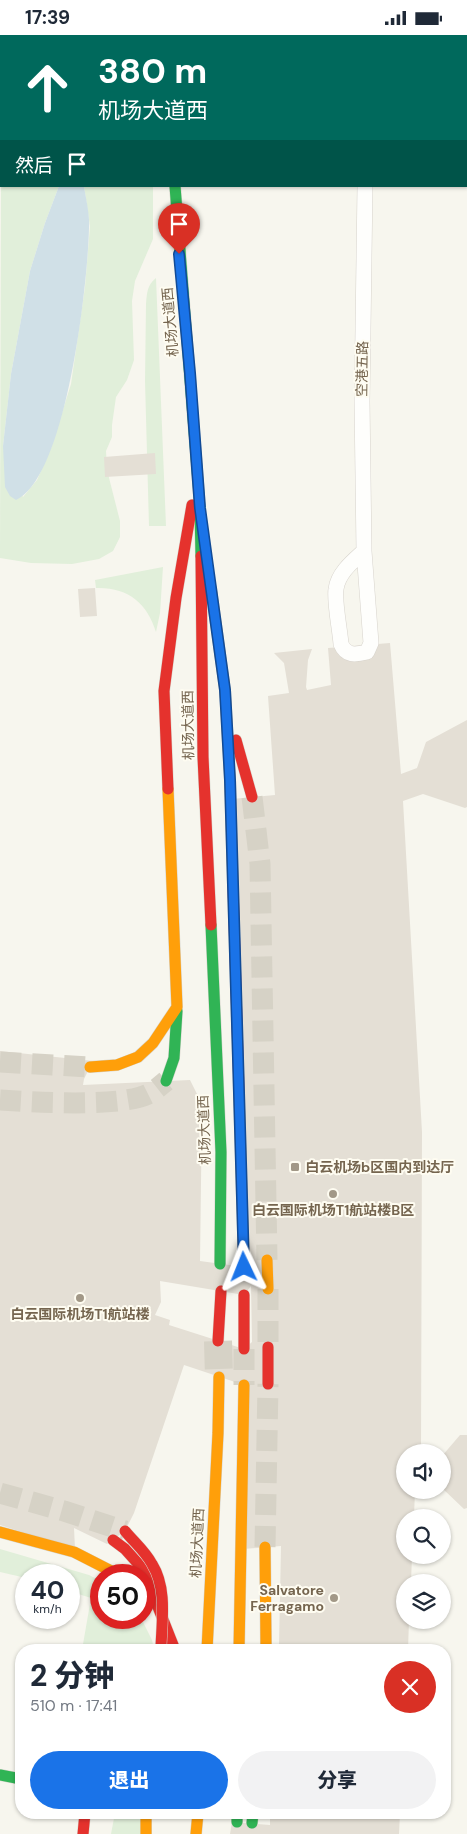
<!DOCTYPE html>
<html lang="zh">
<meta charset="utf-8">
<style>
:root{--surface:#fff;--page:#f2f2f3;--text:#1f2937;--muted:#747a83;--accent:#1a73e8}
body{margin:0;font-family:"DM Sans","Noto Sans SC",sans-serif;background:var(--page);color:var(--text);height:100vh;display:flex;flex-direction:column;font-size:19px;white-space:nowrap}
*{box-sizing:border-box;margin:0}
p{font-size:16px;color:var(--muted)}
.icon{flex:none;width:28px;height:28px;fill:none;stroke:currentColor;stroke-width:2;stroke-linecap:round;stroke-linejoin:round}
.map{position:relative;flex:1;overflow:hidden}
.panel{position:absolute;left:15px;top:1609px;width:436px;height:175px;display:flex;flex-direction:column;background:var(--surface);border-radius:20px;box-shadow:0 1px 4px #0004}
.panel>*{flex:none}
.hud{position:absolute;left:0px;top:0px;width:468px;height:152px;box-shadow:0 1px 4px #0004;background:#00695c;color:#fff;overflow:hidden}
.tools{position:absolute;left:396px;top:1409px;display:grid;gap:10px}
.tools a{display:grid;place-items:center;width:55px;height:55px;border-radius:50%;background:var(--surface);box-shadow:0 1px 4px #0004;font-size:25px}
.speed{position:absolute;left:15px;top:1529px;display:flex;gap:10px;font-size:25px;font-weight:700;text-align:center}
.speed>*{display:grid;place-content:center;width:65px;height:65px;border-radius:50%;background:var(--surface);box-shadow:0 1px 4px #0004;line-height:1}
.speed small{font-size:12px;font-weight:400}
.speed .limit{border:8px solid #d22;background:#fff;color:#111}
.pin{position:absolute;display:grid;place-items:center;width:42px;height:42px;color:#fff;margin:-51px -21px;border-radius:50% 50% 50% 0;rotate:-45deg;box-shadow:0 0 5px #0007}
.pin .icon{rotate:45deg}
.me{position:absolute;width:55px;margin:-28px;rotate:358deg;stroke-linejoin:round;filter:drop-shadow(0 0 4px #0008)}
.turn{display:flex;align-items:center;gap:18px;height:105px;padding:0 15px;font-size:22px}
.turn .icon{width:65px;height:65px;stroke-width:2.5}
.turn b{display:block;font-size:35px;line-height:42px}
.then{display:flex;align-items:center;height:48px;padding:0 15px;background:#0003;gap:10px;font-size:19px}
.round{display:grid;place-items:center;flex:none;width:52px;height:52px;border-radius:26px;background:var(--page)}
.summary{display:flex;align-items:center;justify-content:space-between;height:85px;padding:0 15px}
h1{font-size:30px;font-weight:800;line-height:38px}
.primary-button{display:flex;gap:10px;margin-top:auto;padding:10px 15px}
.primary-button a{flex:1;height:58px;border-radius:30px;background:var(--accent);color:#fff;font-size:20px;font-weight:800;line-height:58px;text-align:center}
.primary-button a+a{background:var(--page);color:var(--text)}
.status{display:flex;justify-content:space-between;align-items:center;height:35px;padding:0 25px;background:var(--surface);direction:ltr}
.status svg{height:14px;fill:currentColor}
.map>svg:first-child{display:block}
</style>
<div class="status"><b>17:39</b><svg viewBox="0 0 49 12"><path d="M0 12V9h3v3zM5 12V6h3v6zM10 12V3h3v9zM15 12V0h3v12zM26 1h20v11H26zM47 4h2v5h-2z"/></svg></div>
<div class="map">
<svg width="467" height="1799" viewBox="0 0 467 1799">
<rect width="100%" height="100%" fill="#f7f6ee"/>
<path fill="#e1efda" d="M1 144V151H59L45 188 30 236 11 339 3 411 23 462 37 445 51 413 71 349 85 252 90 191 84 151H153V204L135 246 132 266 134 325 127 345 116 362 112 390V402L106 416 107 435 120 486V502L113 516 99 524 72 529 31 528 0 523Z
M156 243 166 491H149L145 346 146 269C147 258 147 250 156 243Z
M163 532 160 578 156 597C147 568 128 552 96 553L95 545Z
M0 1514 89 1540 101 1546V1582L141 1583 152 1605 154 1615H82L91 1563 69 1556V1540H26V1543L0 1537Z
M115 1778H148L147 1799H111Z"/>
<path fill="#d0e0e7" d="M59 151H84C86 165 90 179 89 193 88 246 67 442 16 465L10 461 5 452 3 411 11 339 30 236 45 188Z"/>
<path fill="#e4dfd5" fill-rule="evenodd" d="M155 418 156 439 105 442 104 422Z
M95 553 97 581 80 582 78 554Z
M390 608 401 739 417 733 426 707 467 685V772L465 773 423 759 403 766 422 1097 421 1418H405V1455H415L414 1482H405V1520H412L411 1548H405V1585H409L408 1615H247V1610L279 1611 281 1511 243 1514 244 1350 184 1330 134 1478 125 1496 107 1509 74 1493 75 1514 0 1490V1016L93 1026 84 1044 83 1050 190 1045 202 1069 200 1226 244 1232 232 764 275 760 268 661 289 658 284 628 274 618 312 614 308 625 306 652 307 655 331 650 328 613ZM160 1246 244 1260 251 1251 252 1307 244 1314 169 1290 170 1285 155 1280 161 1267Z
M460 1400H467V1473L464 1474 442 1453V1421Z
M270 1778H400L399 1799H230L232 1787 270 1790Z"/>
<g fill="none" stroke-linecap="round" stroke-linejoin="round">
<path stroke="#d6d2c6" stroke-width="21" stroke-dasharray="21 11" stroke-linecap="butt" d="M252 762 260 829 267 1225
M0 1027 90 1032
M0 1065C32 1067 125 1073 150 1058 156 1055 161 1050 166 1046
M268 1254V1312
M244 1314V1350
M0 1458 64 1476 125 1496
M265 1512 268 1349"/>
<path stroke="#d6d2c6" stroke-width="28" stroke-dasharray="28 14" stroke-linecap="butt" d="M218 1306 219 1342"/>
<defs>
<path id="street" d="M368 1V0
M364 516C353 526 338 538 336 554 334 566 340 595 341 609 346 621 355 620 367 617L371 608 364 516 362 366 365 151"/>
<path id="fast" d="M185 0V1
M0 9 1 0
M175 151 200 473 201 521
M211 890 221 1117 220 1229
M166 1046 174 1023 177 976
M0 1740 21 1744
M237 1778V1787
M252 1788 253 1778"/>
<path id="slow" d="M211 553 225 655 230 745 233 850
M90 1032 117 1030 138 1022 153 1008 177 972 168 754
M239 1056 244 1232
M267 1225 268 1254
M0 1497 74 1517 119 1540
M265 1512 266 1611
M207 1615 218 1398 219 1342
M239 1615 244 1350
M146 1778V1799
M196 1799 198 1778"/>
<path id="jam" d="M201 521 203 722 211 890
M236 705 252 762
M168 754 164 656 176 563 192 470
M233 850 239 1056
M244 1260V1314
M218 1306 221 1256
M268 1312V1349
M113 1505 125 1514 143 1534 175 1615
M83 1799 85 1778"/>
</defs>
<use href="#street" stroke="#d7d3cc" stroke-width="16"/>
<use href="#fast" stroke="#d6d3cb" stroke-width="12"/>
<use href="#slow" stroke="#d6d3cb" stroke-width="12"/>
<use href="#jam" stroke="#d6d3cb" stroke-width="12"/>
<use href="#street" stroke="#fefefc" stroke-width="15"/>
<use href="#fast" stroke="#30b455" stroke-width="11"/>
<use href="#slow" stroke="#ff9f0a" stroke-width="11"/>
<use href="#jam" stroke="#e5322d" stroke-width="11"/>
<defs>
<path id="jam-bridge" d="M125 1496C134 1507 145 1516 152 1529 167 1553 162 1585 161 1612"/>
</defs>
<use href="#jam-bridge" stroke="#d6d3cb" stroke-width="12" stroke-linecap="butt"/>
<use href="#jam-bridge" stroke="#e5322d" stroke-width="11"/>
</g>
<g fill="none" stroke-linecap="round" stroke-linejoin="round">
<defs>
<path id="route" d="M179 219 190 338 200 473 225 655 230 745 244 1232"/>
</defs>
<use href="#route" stroke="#114b97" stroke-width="12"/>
<use href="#route" stroke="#1a73e8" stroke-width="9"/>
</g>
<g fill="#a29887" stroke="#fefcf1" stroke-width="2">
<rect x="290" y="1127" width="10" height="10" rx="2.5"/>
<circle cx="333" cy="1159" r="5"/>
<circle cx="80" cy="1263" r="5"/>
<circle cx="334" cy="1563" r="5"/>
</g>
<g text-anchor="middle" stroke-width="4" stroke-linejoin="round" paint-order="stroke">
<g font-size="14" fill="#75654f" stroke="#fefcf1">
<text transform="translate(170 287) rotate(-95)" y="5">机场大道西</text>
<text transform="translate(362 334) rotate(-89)" y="5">空港五路</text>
<text transform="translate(188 690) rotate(-91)" y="5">机场大道西</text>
<text transform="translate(204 1095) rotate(-92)" y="5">机场大道西</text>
<text transform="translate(197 1508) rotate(-87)" y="5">机场大道西</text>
</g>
<g font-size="14" font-weight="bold" fill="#75654f" stroke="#fefcf1">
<text x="305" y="1137" text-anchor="start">白云机场b区国内到达厅</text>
<text x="333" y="1180">白云国际机场T1航站楼B区</text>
<text x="80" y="1284">白云国际机场T1航站楼</text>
<text x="324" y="1560" text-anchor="end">Salvatore<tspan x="324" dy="16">Ferragamo</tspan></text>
</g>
</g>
</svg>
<div class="tools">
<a><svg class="icon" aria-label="sound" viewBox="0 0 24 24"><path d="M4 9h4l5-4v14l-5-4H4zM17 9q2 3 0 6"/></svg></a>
<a><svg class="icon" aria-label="search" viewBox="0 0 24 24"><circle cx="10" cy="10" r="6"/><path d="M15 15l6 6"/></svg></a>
<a><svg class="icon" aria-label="layers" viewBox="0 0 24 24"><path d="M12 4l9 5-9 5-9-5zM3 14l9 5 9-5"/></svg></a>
</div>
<div class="speed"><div>40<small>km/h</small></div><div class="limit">50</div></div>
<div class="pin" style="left:179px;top:219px;background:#d93025"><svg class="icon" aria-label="arrive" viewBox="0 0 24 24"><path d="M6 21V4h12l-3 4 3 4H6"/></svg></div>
<svg class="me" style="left:244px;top:1232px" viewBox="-20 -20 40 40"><path d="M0-17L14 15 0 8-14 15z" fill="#1a73e8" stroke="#fff" stroke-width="4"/></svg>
<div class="hud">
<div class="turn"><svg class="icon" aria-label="ahead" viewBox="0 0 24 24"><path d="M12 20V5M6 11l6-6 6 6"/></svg><div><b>380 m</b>机场大道西</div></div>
<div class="then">然后<svg class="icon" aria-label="arrive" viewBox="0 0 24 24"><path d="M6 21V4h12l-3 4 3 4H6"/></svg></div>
</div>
<section class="panel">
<div class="summary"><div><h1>2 分钟</h1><p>510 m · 17:41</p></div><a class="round" style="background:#d93025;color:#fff"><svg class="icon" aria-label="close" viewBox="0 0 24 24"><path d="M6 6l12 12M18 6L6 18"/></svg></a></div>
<div class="primary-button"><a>退出</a><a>分享</a></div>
</section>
</div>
